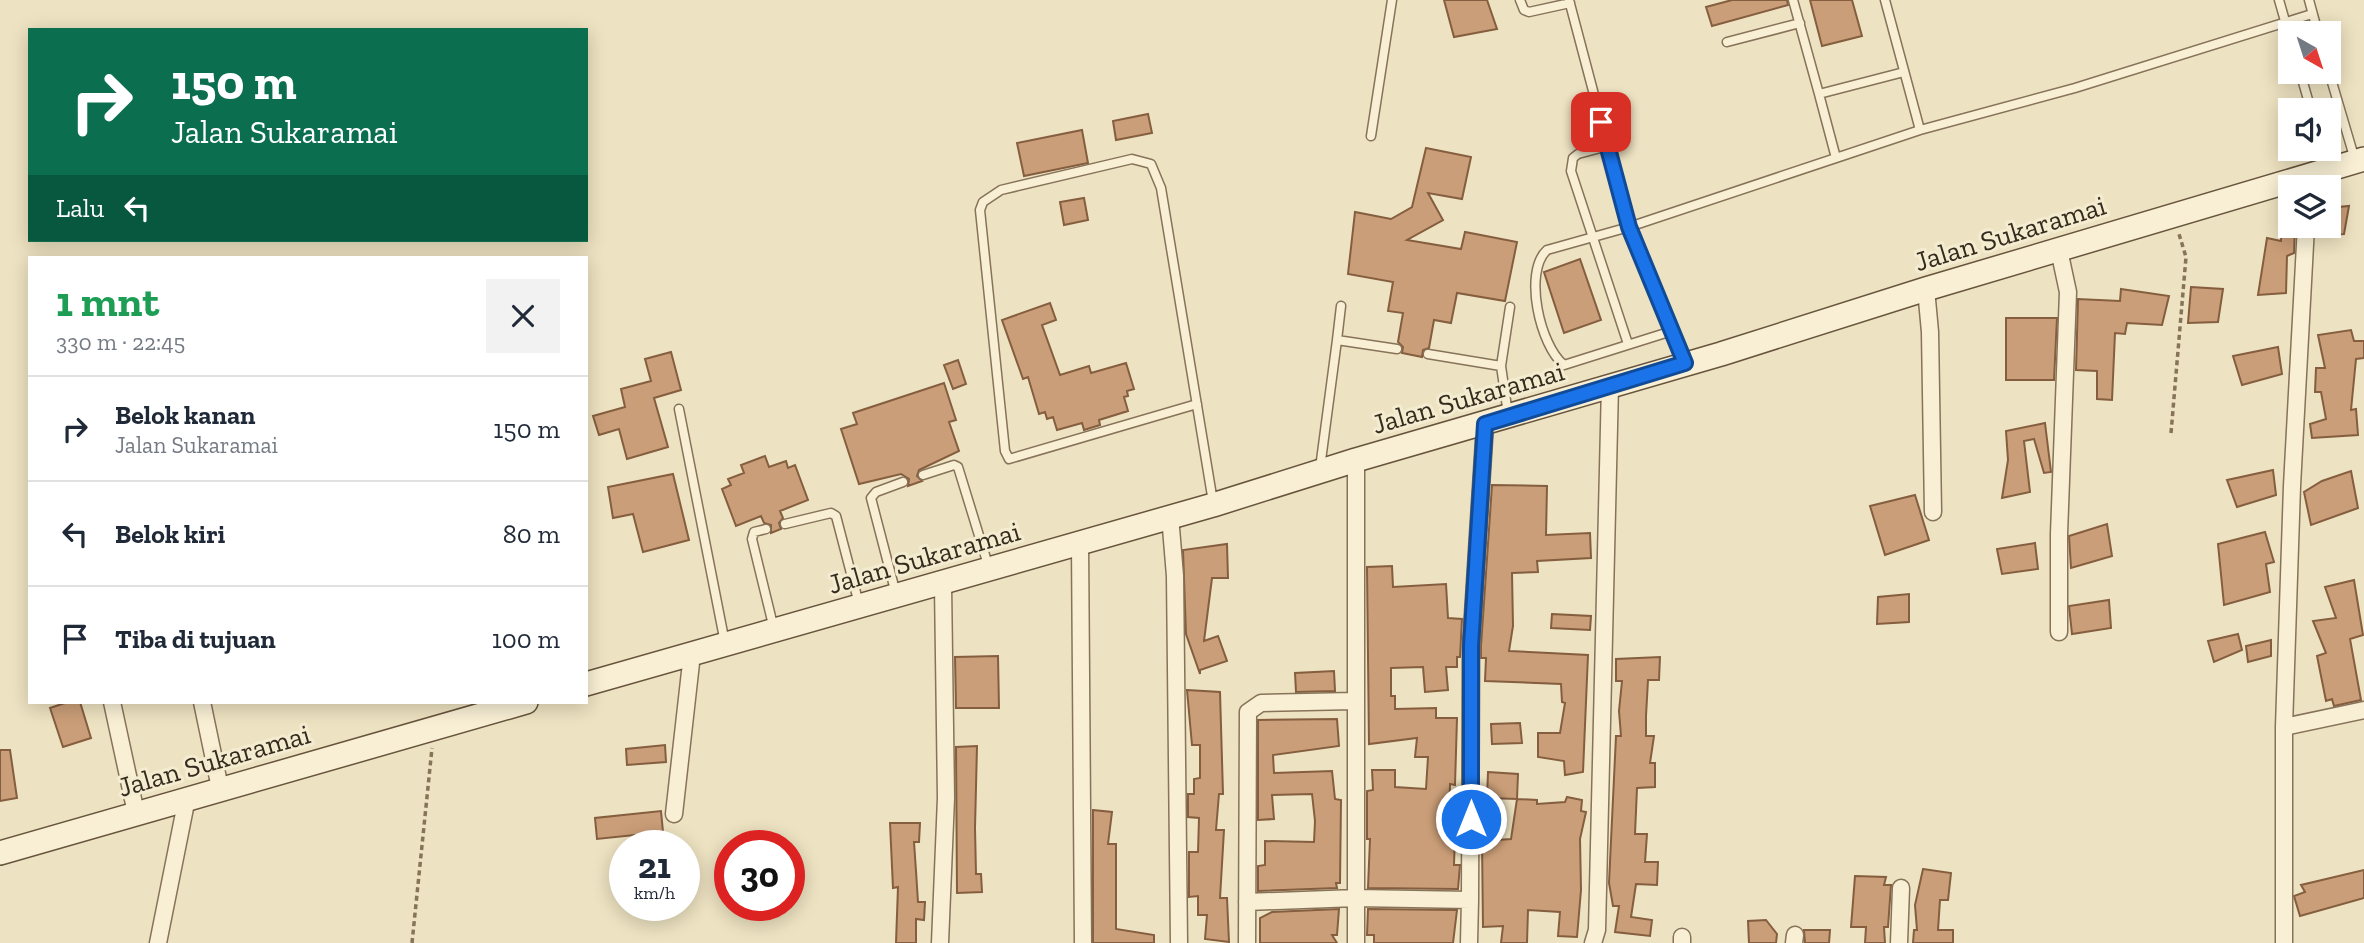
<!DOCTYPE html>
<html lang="id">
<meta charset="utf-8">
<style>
:root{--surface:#fff;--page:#f2f2f3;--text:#1f2937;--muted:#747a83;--line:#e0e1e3}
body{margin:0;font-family:"Zilla Slab",serif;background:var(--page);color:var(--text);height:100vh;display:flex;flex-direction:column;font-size:26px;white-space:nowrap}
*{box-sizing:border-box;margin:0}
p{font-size:23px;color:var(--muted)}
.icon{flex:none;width:38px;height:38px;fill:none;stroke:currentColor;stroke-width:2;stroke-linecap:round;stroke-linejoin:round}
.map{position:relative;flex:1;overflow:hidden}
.drawer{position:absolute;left:28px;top:256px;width:560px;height:448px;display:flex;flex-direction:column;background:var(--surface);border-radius:0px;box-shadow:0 4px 18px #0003}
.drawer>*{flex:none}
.hud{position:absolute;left:28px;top:28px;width:560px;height:214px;border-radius:0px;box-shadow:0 4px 18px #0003;background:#0b6e4f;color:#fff;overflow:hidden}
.needle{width:46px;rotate:141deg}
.tools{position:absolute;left:2278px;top:21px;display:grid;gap:14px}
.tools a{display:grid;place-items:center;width:63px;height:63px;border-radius:0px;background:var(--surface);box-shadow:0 4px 18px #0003;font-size:35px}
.speed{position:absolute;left:609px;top:830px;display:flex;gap:14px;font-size:35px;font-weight:700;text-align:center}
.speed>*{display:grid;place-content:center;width:91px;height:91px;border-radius:50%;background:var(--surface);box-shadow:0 4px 18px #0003;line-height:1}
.speed small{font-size:18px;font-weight:400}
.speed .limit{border:10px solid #d22;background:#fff;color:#111}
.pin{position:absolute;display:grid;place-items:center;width:60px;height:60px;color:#fff;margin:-30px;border-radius:14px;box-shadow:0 4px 10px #0006}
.me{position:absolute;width:77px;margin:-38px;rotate:0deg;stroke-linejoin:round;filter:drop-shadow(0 0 5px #0008)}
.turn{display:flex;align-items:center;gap:24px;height:147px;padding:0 28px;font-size:32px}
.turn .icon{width:91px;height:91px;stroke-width:2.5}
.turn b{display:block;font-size:49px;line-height:60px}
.then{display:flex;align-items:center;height:66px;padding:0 28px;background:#0003;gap:14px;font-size:26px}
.round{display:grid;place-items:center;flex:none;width:74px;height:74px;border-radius:0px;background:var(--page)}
.summary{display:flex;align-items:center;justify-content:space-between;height:119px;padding:0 28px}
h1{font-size:42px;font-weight:800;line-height:52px;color:#1e9e55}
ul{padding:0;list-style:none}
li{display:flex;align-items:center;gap:21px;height:105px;padding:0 28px;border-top:2px solid var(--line)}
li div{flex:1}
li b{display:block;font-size:26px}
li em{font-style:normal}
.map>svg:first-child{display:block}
</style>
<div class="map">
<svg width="2364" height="943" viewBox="0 0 2364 943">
<rect width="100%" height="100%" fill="#ede2c1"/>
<path fill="#ca9e78" stroke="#845e3f" stroke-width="2" d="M1444 0H1487L1497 29 1454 37Z
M1732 0H1787L1788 5 1712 26 1706 7Z
M1810 0H1852L1862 36 1822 46Z
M1148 114 1152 133 1116 140 1113 121Z
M1082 130 1088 163 1024 176 1017 143Z
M1426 148 1471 157 1462 199 1428 193 1443 220 1407 240 1461 249 1465 232 1517 242 1505 301 1457 293 1451 323 1434 320 1429 348 1423 350 1422 357 1402 353 1403 347 1398 342 1403 313 1388 311 1393 282 1348 274 1355 212 1391 219 1412 207Z
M1084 198 1088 220 1064 225 1060 202Z
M2349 206 2344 234 2329 235V208Z
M2282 226H2295L2294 253 2287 256 2286 293 2258 295 2267 238 2281 241Z
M1580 259 1601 320 1564 333 1544 272Z
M2191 287 2223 289 2218 322 2188 323Z
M2121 289 2169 296 2162 325 2127 323 2125 334 2115 333 2112 400 2097 399V371L2076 370 2078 299 2120 301Z
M1050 303 1056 320 1042 325 1060 375 1089 366 1091 373 1126 363 1134 389 1127 391 1128 396 1124 397 1128 411 1099 420 1100 425 1084 430 1082 423 1057 430 1053 417 1047 419 1045 412 1039 414 1028 377 1023 379 1002 320Z
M2006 318H2057L2054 380H2006Z
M2351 330 2354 341H2364V358L2356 359 2351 410 2356 409 2358 435 2312 438 2310 424 2326 419 2321 392H2315L2316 368H2325L2318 335Z
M2278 347 2282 374 2242 385 2233 356Z
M671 352 681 390 654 398 668 447 627 459 619 429 599 435 593 416 625 407 621 389 651 381 645 359Z
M958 360 966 384 953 389 944 365Z
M944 383 956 420 949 422 959 451 919 470 917 476 922 481 908 486 909 479 901 474 859 484 841 429 857 424 853 413Z
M2045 423 2051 472 2044 473 2034 439 2024 441 2030 492 2002 498 2008 460 2006 431Z
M765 456 769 467 786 461 788 468 795 465 808 500 780 511 783 518 779 523 781 529 771 533V525L764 523 761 516 736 526 722 489 731 485 728 479 744 473 741 465Z
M2273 470 2276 495 2237 507 2227 480Z
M2351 471 2358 508 2311 525 2304 492 2322 481Z
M673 474 689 540 643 552 633 514 613 518 608 487Z
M1492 485 1547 486 1546 535 1590 533 1591 558 1537 561 1538 572 1512 573 1513 626 1509 651 1588 655 1583 772 1565 775 1564 761 1538 757V733H1560L1565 703 1562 702 1561 684 1485 681 1486 658H1481V646Z
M1915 495 1929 540 1885 555 1870 506Z
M2107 524 2112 556 2071 568 2069 536Z
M2265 532 2274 562 2266 564 2270 592 2224 605 2218 544Z
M2035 543 2038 569 2002 574 1997 549Z
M1227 544 1228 578H1212L1204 641 1218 636 1227 661 1200 670V674L1186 634 1183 550Z
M1392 566 1393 587 1446 584 1448 618 1462 619 1460 657H1457V667H1446L1448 690 1425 692 1423 667 1391 668V696H1395V709L1436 708V718H1457L1455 785 1450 784 1449 822H1453L1455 835 1454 865H1460L1458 889 1368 888 1370 839H1367V791L1373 790 1372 770H1395V787L1426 789 1428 757H1415L1417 738 1369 744 1367 567Z
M2354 580 2363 635 2350 639 2361 700 2334 706 2332 699 2326 701 2317 656 2326 653 2313 621 2336 618 2325 587Z
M1909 594V622L1877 624 1878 597Z
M2109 600 2111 628 2072 634 2069 606Z
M1552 614 1591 616 1590 630 1551 628Z
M2238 634 2242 650 2214 662 2208 641Z
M2271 640V656L2248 662 2246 646Z
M998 656 999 708H956L955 657Z
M1660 657 1659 680H1648L1646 716V736H1654L1650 763H1655V787L1637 788 1635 834H1647L1645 862H1658L1657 885 1636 884 1631 917 1652 920 1650 936 1615 932 1619 906H1613L1609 883 1616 736H1621L1619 711 1622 681H1616V659Z
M1334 671 1335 691 1296 692 1295 673Z
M1187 690 1220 692 1223 794H1219L1216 830H1224L1220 898H1227L1229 942 1205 939 1207 915H1198V896L1189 897V852H1198L1199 818 1188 817V794H1194V779L1200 778V745H1192Z
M68 702H80L91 738 63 747 50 708Z
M1337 719 1339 746 1273 755 1274 773 1332 771 1335 799 1341 800 1340 883H1336L1337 888 1258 891V866L1265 865V841L1314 842 1315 821 1312 794 1272 795 1274 819 1258 820V720Z
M1520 723 1522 743 1492 744 1491 724Z
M665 745 666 762 627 765 626 749Z
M977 746 975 828 976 874H981L982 892 957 893 956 747Z
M0 750H10L17 798 0 801Z
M1488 772 1518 774 1517 799 1487 798Z
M1567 797 1582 800 1581 811 1586 812 1580 839 1581 890 1577 937 1558 936 1560 912 1528 910 1527 943H1501L1503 926 1483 927 1482 841 1511 839 1517 799 1537 800V804L1565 802Z
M1093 810 1112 812 1108 844H1116V929L1154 935V943H1093Z
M661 811 663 832 597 839 595 818Z
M890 823H920L919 842H914L916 871 918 902H925L924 920 916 919V943H896L898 887 893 888Z
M1923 869 1951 873 1948 900H1940L1938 930H1953V943H1913L1914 930H1917L1915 905Z
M2364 870V898L2300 916 2294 896 2305 892 2301 885Z
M1855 876 1886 877 1884 885H1891L1888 927H1884L1885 943H1865L1866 927H1851Z
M1339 909 1337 935H1332L1337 943H1260V918L1272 912Z
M1368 909 1457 910 1453 943H1374V935H1367Z
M1766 920 1777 934 1776 943H1749L1748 921Z
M1804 930H1830L1829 943H1805Z"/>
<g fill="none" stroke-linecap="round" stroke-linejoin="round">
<defs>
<path id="lane" d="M1520 0 1524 10 1529 12 1570 3
M1569 0 1629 227 1685 363
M1793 0 1819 94 1904 72
M1885 0 1920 130
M2279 0 2291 42
M2309 0 2318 33
M1727 42 1800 23
M2300 72 2311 110
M2329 72 2355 160
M1819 94 1836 158
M1371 136 1392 0
M1608 146 1578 154 1573 158 1571 171 1628 344
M2322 149 2328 166
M1672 331 1564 365C1540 346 1523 272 1547 250L1629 227 1920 130 2075 88 2312 14
M1337 340 1341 306
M1428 354 1501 366
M1197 404 1009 459 1005 451 980 210 983 202 1001 190 1132 159 1151 164 1161 188 1213 502
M679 409 725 643
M1508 414 1501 366 1510 307
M1320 468 1337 340 1397 349
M923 475 954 465 958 467 989 568
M785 524 831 513 836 516 859 604
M766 529 754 532 752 539 774 629
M896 594 871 498 876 492 903 482"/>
<path id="street" d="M1926 289 1930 332 1933 512
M1356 460V943
M1170 516 1175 576 1179 943
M1080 543 1083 943
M2059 632V534L2068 292 2059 250
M112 702 136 813
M202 702 220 788
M2284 727 2364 710
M674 814 692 654
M1247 902 1356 898 1470 900 1471 646 1485 424
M158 943 187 798
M940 943 946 798 943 585
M1247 943 1248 712 1261 703 1354 701
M1469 943 1470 900
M1593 943 1597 930 1610 385
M1682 943V937
M1794 943 1795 935
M1899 943 1901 888
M2284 943V727L2292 486 2306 226"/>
<path id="secondary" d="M586 684 1213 505 1356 460 1721 354 1926 289 2364 159
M0 853 526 702"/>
</defs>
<use href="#lane" stroke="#867359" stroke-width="11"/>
<use href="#street" stroke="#867359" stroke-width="19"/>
<use href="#secondary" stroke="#67543c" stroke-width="26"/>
<path stroke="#867359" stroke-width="3.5" stroke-dasharray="5 3.5" stroke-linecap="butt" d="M2171 433 2186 257 2179 234
M412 943 432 748"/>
<use href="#lane" stroke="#f8efd4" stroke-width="8"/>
<use href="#street" stroke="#f8efd4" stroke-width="16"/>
<use href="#secondary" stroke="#f8efd4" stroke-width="23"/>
</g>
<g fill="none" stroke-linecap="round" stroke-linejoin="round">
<defs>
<path id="route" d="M1471 819V646L1485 424 1685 363 1629 227 1601 122"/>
</defs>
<use href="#route" stroke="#114b97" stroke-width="18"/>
<use href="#route" stroke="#1a73e8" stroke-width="12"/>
</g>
<g text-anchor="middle" stroke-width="6" stroke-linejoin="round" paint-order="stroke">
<g font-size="28" fill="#362a1d" stroke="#f4ecd0">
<text transform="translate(2010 233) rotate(-17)" y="10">Jalan Sukaramai</text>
<text transform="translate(1468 397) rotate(-16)" y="10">Jalan Sukaramai</text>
<text transform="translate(924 557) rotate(-16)" y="10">Jalan Sukaramai</text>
<text transform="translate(214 760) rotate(-16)" y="10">Jalan Sukaramai</text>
</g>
</g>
</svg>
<div class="tools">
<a><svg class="needle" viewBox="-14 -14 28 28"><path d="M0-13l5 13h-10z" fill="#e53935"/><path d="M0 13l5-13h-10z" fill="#747a83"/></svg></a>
<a><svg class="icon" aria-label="sound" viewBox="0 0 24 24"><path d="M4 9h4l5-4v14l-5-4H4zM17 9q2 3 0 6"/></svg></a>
<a><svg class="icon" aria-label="layers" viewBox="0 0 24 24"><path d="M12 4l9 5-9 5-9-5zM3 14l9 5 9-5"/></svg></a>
</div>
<div class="speed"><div>21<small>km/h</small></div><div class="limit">30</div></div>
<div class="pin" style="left:1601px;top:122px;background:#d93025"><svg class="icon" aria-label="arrive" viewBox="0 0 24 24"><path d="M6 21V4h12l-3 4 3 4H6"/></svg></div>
<svg class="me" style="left:1471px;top:819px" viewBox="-20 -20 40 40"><circle r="17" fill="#1a73e8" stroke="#fff" stroke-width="3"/><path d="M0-11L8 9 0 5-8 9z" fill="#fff"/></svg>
<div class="hud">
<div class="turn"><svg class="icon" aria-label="right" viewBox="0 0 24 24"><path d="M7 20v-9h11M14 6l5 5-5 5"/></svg><div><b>150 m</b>Jalan Sukaramai</div></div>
<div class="then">Lalu<svg class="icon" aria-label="left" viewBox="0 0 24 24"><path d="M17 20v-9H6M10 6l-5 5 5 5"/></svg></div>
</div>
<section class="drawer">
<div class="summary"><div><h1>1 mnt</h1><p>330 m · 22:45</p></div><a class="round"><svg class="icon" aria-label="close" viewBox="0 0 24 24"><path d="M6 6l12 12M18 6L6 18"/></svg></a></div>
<ul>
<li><svg class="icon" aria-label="right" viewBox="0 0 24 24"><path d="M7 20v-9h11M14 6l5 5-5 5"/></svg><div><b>Belok kanan</b><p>Jalan Sukaramai</p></div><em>150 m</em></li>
<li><svg class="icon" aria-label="left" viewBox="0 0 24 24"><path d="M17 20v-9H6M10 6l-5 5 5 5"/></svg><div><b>Belok kiri</b></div><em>80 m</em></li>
<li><svg class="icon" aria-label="arrive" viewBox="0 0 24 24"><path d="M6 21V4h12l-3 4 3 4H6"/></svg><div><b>Tiba di tujuan</b></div><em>100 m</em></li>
</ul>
</section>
</div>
